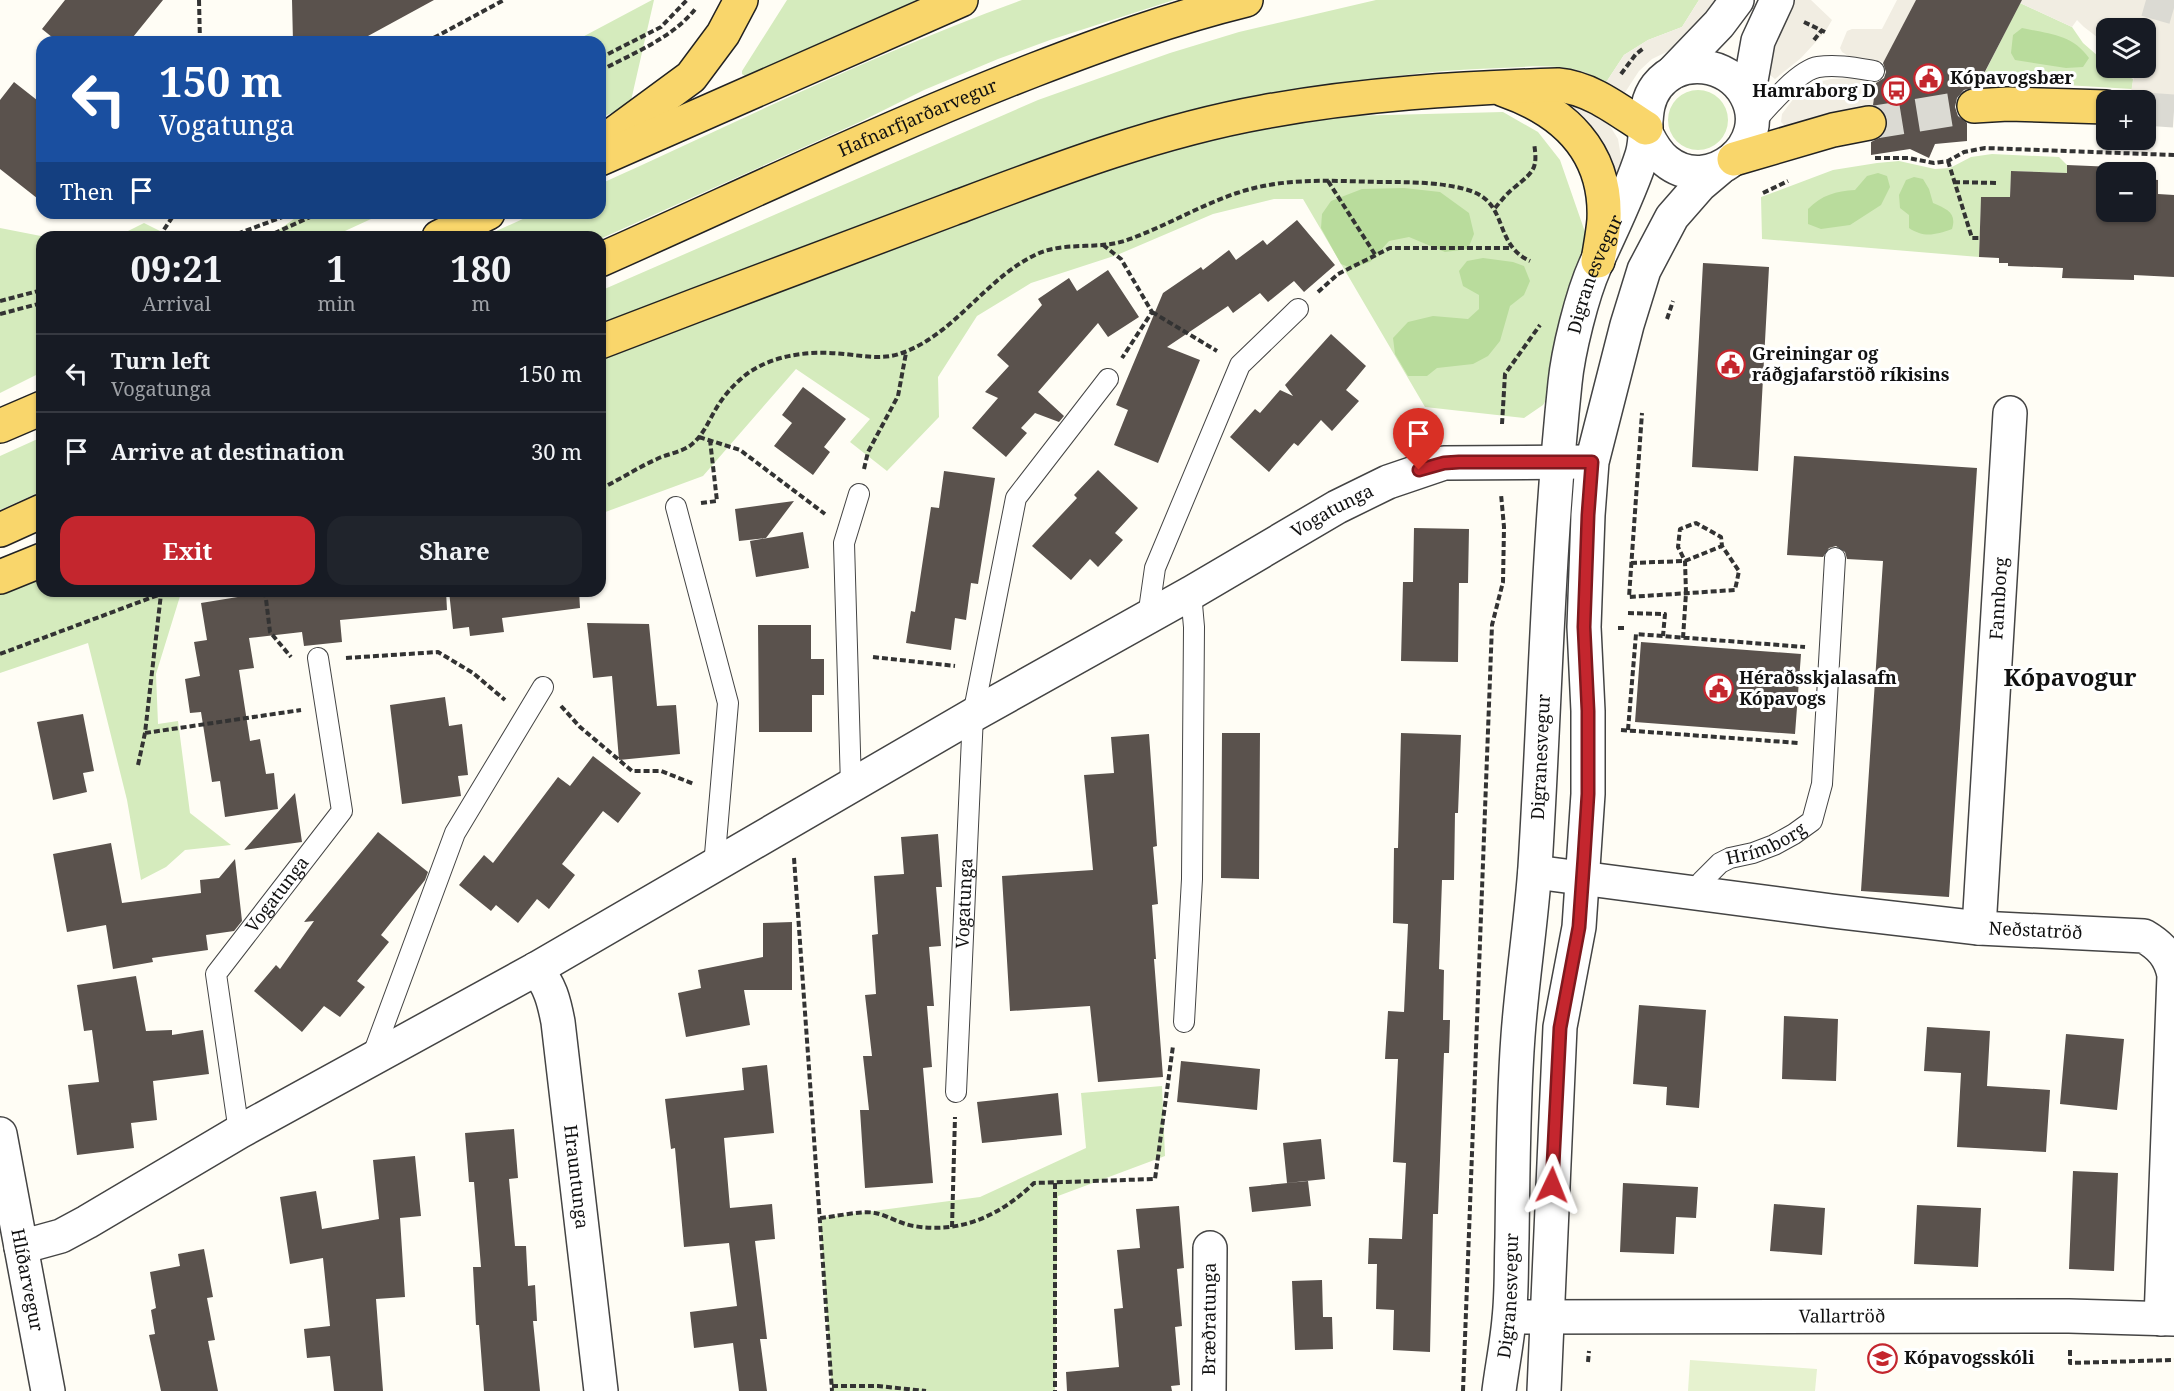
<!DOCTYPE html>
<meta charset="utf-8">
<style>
:root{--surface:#171b24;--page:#20242c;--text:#f1f3f6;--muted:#9ea1a6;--line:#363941;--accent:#c4262e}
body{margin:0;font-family:"Noto Serif",serif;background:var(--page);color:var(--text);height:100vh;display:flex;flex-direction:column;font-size:22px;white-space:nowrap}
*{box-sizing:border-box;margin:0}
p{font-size:20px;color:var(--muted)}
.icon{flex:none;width:33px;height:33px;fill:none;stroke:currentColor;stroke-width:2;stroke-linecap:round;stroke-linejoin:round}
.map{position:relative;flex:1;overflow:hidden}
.side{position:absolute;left:36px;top:231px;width:570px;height:366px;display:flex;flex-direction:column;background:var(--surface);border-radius:18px;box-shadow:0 2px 4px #0004}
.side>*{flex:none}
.banner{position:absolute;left:36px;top:36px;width:570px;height:183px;border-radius:18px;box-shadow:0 2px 4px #0004;background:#1a4fa0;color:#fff;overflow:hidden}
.controls{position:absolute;left:2096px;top:18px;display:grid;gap:12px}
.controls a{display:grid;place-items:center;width:60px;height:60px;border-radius:12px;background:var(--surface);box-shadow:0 2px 4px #0004;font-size:30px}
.pin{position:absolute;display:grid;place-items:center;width:51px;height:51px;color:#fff;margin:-62px -26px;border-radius:50% 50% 50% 0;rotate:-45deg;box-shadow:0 0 6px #0007}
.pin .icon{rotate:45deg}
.me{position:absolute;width:66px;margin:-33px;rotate:2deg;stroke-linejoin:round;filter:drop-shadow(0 0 4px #0008)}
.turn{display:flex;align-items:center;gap:21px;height:126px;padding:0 24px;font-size:27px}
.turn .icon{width:78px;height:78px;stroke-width:2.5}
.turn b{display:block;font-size:42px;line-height:51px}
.then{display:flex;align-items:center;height:57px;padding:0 24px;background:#0003;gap:12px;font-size:22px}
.eta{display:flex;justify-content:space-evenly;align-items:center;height:102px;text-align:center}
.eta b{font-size:36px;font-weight:700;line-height:42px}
.button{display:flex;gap:12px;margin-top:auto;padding:12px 24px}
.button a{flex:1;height:69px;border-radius:18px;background:var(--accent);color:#fff;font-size:24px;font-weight:700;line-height:69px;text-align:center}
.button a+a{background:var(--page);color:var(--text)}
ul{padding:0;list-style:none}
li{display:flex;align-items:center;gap:18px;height:78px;padding:0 24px;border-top:2px solid var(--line)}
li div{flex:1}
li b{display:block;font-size:22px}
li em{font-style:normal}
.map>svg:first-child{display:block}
</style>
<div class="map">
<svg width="2174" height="1391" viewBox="0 0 2174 1391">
<rect width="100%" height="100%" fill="#fffdf5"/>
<path fill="#d5ebbd" d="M652 0H654L630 105 600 118V42H573Z
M787 0H922L745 76 742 74V71Z
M1022 0H1174L1050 40 998 59 924 90 862 121 600 239V237H483L536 213H600V184C739 121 878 52 1022 0Z
M1376 0H1699L1682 27 1648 40 1624 55 1605 84C1597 78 1587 72 1577 70 1552 64 1525 67 1499 68 1425 70 1354 81 1281 94L600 328V291L1038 100 1170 53 1239 32Z
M2020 3 2072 27 2083 43 2106 63V68H2111L2133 79 2132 89 1981 80Z
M1668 120a30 30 0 1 1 60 0a30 30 0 1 1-60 0Z
M1503 112 1538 132 1560 160 1585 232 1583 263 1557 383 1543 405 1524 418 1425 407 1303 199H1274L1213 214 1117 255 1031 283 977 316 938 377 939 417 887 471 850 442 870 419 796 369 703 476 600 514V353L688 319 1161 151 1259 125 1348 116Z
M1992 154 2059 157 2067 165V173L2011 171 2010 197H1981L1979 257 1762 239 1761 197 1833 170 1877 163 1899 161 1935 169 1950 168 1971 157Z
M302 213H384L332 237H269Z
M144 223 172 237H116Z
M0 228 46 237H42V372L0 393Z
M42 437V491L0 510V456Z
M42 577V591H186L181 593 156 674 158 724 178 721 190 813 231 845 185 850 166 867 141 880 127 800 88 643 0 673V595Z
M1162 1086 1165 1156 1058 1196 1055 1391H832L820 1218 980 1197 1086 1148 1081 1093Z"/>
<path fill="#b9dc9c" d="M2022 28C2049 34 2072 34 2089 58L2083 67 2066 68 2015 60 2011 53 2013 35Z
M1878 173 1887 176 1890 187 1881 205 1850 225 1821 229 1808 224V209C1822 195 1836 191 1855 190L1867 176Z
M1914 177 1923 179 1929 189 1933 203C1947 209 1957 213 1952 229 1935 235 1924 238 1909 228V215L1900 208 1899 195 1906 180Z
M1404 188 1440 192 1469 213 1474 234 1468 249 1445 252 1409 237 1389 241 1370 262 1351 268 1341 264 1321 228 1322 214 1331 201 1362 189Z
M1483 258 1513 262 1524 266 1530 281 1524 295 1510 306 1500 341 1488 356 1473 364 1437 368 1427 376H1408L1395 354 1393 338 1408 322 1433 316 1468 319 1479 309V295L1463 286 1459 271 1467 261Z"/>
<path fill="#e6f2cf" d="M1690 1360 1817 1369 1815 1391H1688Z"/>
<path fill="#f1ede2" d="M1699 0H1717L1706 21 1681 45 1652 59 1639 71 1624 94 1605 84 1624 55 1648 40 1682 27Z
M1794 0H1811L1832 20 1825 32 1801 58 1775 79 1770 75 1769 63 1777 34Z
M1897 0H1916L1884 62 1850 57 1842 52 1840 48 1847 31 1852 29H1882Z
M2022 0H2174V111L2145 118V100H2129L2136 68H2145V28H2106V44L2084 27 2077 20 2072 27 2020 3Z
M1877 77 1872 112 1790 127 1785 126 1781 122 1782 114 1794 98 1818 82 1831 79Z
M1556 96 1589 109 1610 126 1618 139 1622 163 1617 181Z"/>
<path fill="#5a524d" d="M65 0H163L129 42H58L42 29Z
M292 0H434L357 42H293Z
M1916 0H2022L1977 87 1964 90 1957 98 1955 107 1958 116 1967 123V141L1935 144 1929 158 1910 149 1871 155V142L1881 137 1887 129V119L1883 111 1873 105 1876 83 1884 78 1886 72 1883 63Z
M14 82 42 104V202L0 169V100Z
M2067 165 2138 168 2137 172H2106V212H2145V179L2158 180V194L2174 195V277L2134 275V280L2062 278 2063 268 2008 266V263H1999V258L1979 257 1981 197H2010L2011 171 2067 173Z
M1297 220 1335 265 1304 292 1294 281 1268 302 1260 293 1233 313 1228 306 1167 347 1200 360 1158 463 1114 445 1128 410 1116 405 1163 293 1201 267 1203 270 1229 250 1236 260 1263 240 1267 245Z
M1703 263 1769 267 1758 471 1692 467Z
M1108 270 1139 317 1108 337 1098 323 1038 392 1064 416 1059 422 1035 413 1021 428 1027 433 1006 457 972 428 998 398 985 392 1009 366 997 355 1042 305 1038 299 1069 278 1077 291Z
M1331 334 1366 366 1346 390 1359 401 1332 431 1321 420 1298 446 1294 443 1269 472 1230 437 1255 409 1260 413 1280 390 1293 396 1285 385Z
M803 387 846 419 824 447 830 452 813 475 774 446 792 423 782 415Z
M1794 456 1977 468 1949 897 1861 891 1883 561 1847 559 1845 552 1836 546 1829 548 1823 557 1787 555Z
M1098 470 1138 508 1115 533 1123 540 1098 567 1090 559 1071 580 1032 546 1077 498 1074 495Z
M944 471 995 478 978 584 971 583 966 620 955 618 951 650 906 643 911 611 915 612 931 507 939 508Z
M794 501 766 538 739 541 735 509Z
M1414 528 1469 529 1468 583H1459L1458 662 1401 661 1403 582H1413Z
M803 532 809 568 756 577 750 541Z
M275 591H446L447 610 340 620 342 642 304 646 302 632 249 638 254 668 239 670 250 741 260 739 266 774 274 773 278 809 225 817 220 781 212 782 201 712 190 713 185 679 200 676 194 642 207 640 201 603Z
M449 591H579L580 608 502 618 504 632 470 636 469 627 453 629Z
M587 623 649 624 657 706 676 705 680 754 619 760 612 676 593 678Z
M758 625H811V659H824V695H812V732H759Z
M1641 642 1801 654 1795 734 1635 722Z
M445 697 449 726 462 724 468 775 458 776 461 796 402 804 390 705Z
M83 714 94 771 83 773 87 792 53 800 37 722Z
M1222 733H1260L1259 879 1221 878Z
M1401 733 1461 735 1458 813H1455L1454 880H1442L1439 969 1444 970 1443 1020H1450L1449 1053H1444L1438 1214H1433L1430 1352 1393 1350 1394 1310 1376 1309 1377 1264H1368L1369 1238 1402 1239 1406 1163 1393 1162 1398 1059H1385L1388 1011 1404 1012 1408 924 1393 923 1394 848H1398Z
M1149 734 1157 846 1153 847 1158 904 1152 905 1156 959H1154L1163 1077 1098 1082 1090 1006 1010 1011 1002 876 1093 870 1084 775 1114 773 1111 737Z
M593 756 641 793 618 823 603 811 562 864 575 875 549 909 537 899 518 923 496 905 491 911 459 885 484 855 493 863 558 777 570 786Z
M295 793 302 842 244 850Z
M378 832 428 872 425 880 381 935 389 942 357 981 365 987 340 1017 324 1006 302 1032 254 991 276 965 280 969 314 921 304 922Z
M938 834 942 887H936L941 946 929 947 934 1006H927L932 1067 923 1068 933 1183 865 1188 860 1110H869L863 1056H872L865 995 876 994 872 935 878 934 874 876 904 874 901 837Z
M111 843 122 903 201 893 200 880 219 878 235 859 242 921 234 931 206 935 208 950 152 958 153 962 113 969 106 925 67 932 53 854Z
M792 922V990H744L750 1025 686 1037 678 993 701 988 698 970 763 957V923Z
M136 976 146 1031 172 1030V1035L203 1030 209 1074 153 1081 157 1120 131 1123 134 1148 77 1155 68 1085 99 1082 92 1030 84 1031 77 985Z
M1639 1005 1706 1010 1699 1108 1666 1105 1667 1087 1633 1084Z
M1784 1016 1838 1019 1836 1081 1782 1079Z
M1927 1027 1990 1031 1987 1086 2050 1090 2046 1152 1957 1147 1961 1073 1924 1071Z
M2066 1034 2124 1039 2117 1110 2060 1104Z
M1181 1061 1260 1069 1257 1110 1177 1102Z
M767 1065 774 1133 724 1138 730 1208 772 1204 775 1239 755 1241 767 1339H760L767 1391H739L733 1343 694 1348 690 1312 737 1306 729 1243 684 1247 675 1148 671 1149 665 1099 744 1090 742 1068Z
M1058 1093 1062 1135 982 1143 977 1102Z
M514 1129 518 1178 509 1179 515 1246H526L528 1286 535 1285 537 1321H533L540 1391H484L479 1325H476L473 1267H481L474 1182H469L465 1133Z
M1321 1139 1325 1179 1287 1183 1283 1143Z
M415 1156 421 1216 400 1218 405 1297 376 1299 383 1391H334L330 1356 307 1358 304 1329 330 1326 323 1258 290 1264 280 1197 316 1191 322 1229 379 1219 373 1160Z
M2073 1171 2118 1173 2114 1271 2069 1269Z
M1308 1181 1311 1206 1252 1212 1249 1187Z
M1623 1183 1698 1187 1696 1218 1676 1217 1674 1254 1620 1252Z
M1774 1204 1825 1208 1822 1255 1770 1251Z
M1917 1205 1981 1208 1978 1267 1914 1264Z
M1179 1206 1184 1268 1177 1269 1182 1326 1175 1327 1180 1385 1171 1386 1172 1391H1067L1066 1372 1119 1367 1114 1309 1123 1308 1117 1250 1140 1248 1136 1209Z
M204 1249 213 1297 207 1298 215 1340 208 1341 218 1391H161L149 1335 155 1334 151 1310 156 1308 150 1272 180 1266 178 1254Z
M1322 1280 1323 1317H1332L1333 1349 1295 1350 1292 1281Z"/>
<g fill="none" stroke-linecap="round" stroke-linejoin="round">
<path stroke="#dbdad3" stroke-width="33" stroke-dasharray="33 16" stroke-linecap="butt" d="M2146 0 2174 8
M2145 109 2174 111
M1869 123 1974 106"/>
<defs>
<g id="service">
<path d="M1752 125C1766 109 1798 70 1818 67 1836 64 1856 68 1874 71"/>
<path d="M676 507 728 703 714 866"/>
<path d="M1148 617 1155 568 1240 365 1298 309"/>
<path d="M851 786 844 543 859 494"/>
<path id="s1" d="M1696 892 1702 881 1720 863 1730 858 1753 853 1774 845 1794 834 1812 821 1822 784 1835 558"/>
<path d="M1184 1022 1192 879 1194 627 1191 593"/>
<path d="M372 1057 455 833 543 687"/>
<path id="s2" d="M956 1092 973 715 1016 498 1108 379"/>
<path id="s3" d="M239 1132 216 974 342 811 318 658"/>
</g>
<g id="minor">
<path id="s4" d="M1535 872 1832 911 1979 928 2144 936C2161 946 2170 956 2174 975L2161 1319"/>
<path id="s5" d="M1979 928 2010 413"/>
<path id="s6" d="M536 969C550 985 554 1001 558 1022L601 1391"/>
<path id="s7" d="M0 1134 21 1247 61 1236 87 1222 239 1132 536 969 973 715 1191 593 1337 507 1388 482 1444 463 1587 462"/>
<path id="s8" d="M1510 1317 2069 1316 2174 1319"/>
<path id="s9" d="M1209 1391 1210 1248"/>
</g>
<g id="tertiary">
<path d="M1673 72 1719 24 1737 0"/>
<path d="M1748 97 1758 41 1777 0"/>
<path d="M21 1247 48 1391"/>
<path id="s10" d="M1499 1391C1502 1367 1507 1343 1509 1319 1512 1292 1511 1265 1512 1238 1513 1171 1513 1103 1518 1036 1522 980 1531 924 1535 867 1545 706 1548 544 1565 383 1568 352 1582 295 1595 266 1611 230 1630 193 1642 155 1649 131 1641 107 1657 86 1681 56 1728 62 1746 95 1773 144 1709 196 1666 161 1657 154 1652 145 1647 135"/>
<path d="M1544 1391 1560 1027 1579 927 1588 794V711L1584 627 1588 515 1592 462 1627 325 1644 270 1672 217 1700 185 1719 169"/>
</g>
<g id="primary">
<path d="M1504 90C1564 111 1607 151 1604 220 1603 233 1600 248 1598 261"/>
<path d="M1974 106 2008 104 2106 107"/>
<path d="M600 144 691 77 723 34 741 0"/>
<path d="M600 159 961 0"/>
<path d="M1734 159 1833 130 1869 123"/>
<path d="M439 237 488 213"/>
<path id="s11" d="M600 260C744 196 887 127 1034 70 1104 43 1173 18 1246 0"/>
<path d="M600 342C717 297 834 253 952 209 1053 171 1157 131 1263 112 1360 94 1460 88 1558 85 1591 88 1618 110 1646 128"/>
<path d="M0 426 42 408"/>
<path d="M0 530 42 511"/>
<path d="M0 577 42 560"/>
</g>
</defs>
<use href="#service" stroke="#444" stroke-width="22"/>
<use href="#minor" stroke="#444" stroke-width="36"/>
<use href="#tertiary" stroke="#444" stroke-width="36"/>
<use href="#primary" stroke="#222" stroke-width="36"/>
<path stroke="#333" stroke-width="4" stroke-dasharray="6 3" stroke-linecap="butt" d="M199 0 200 42
M1804 22 1825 32
M1814 40 1822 30
M426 42 504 0
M600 58 661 27 687 0
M600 71C633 53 673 38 696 8
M1621 74 1636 54 1644 48
M1875 158H1908L1934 163 1948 161 1964 152 1985 148 2174 155
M1948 161 1972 238H1979
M1328 181 1376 256
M1954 182 1996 183
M1763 193 1788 181
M1495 208C1501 201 1507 193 1515 187 1534 171 1538 169 1534 143
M159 237 175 213
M229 237 293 213
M266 237 319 213
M1103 245 1121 259 1152 312 1122 358
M1318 292 1338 274 1390 248H1511
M0 301 42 290
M1152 312 1217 351
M0 314 42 303
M1667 319 1673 301
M1502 424 1505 374 1540 325
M699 437 740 450 825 514
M864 469 868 452 898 396 906 353
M600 489C619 480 637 468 657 459 667 454 682 452 691 445 706 433 710 416 721 401 731 387 745 373 760 366 786 353 816 351 844 354 864 356 883 360 902 353 955 334 985 279 1035 255 1063 241 1095 250 1124 241 1163 228 1198 206 1237 193 1284 177 1332 181 1381 182 1408 182 1445 182 1471 191 1509 204 1493 244 1530 261
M701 503 717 501 710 440
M1631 563 1685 561 1722 546 1739 571 1735 590 1629 597 1642 413
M265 591 270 632 291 657
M1628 613 1665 614 1663 636
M1618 628H1627
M1683 638 1686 593 1685 561 1678 547 1680 529 1696 523 1721 537 1722 546
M0 654 169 591
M873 657 955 666
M346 658 438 652 473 673 505 700
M561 706 580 727 632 771H661L694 784
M1621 730 1799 743
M1628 730 1636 634 1805 647
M145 733 301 710
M138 765 145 733 161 594
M794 858 832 1391
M1055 1183V1391
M820 1218C833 1217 863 1210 875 1213 887 1215 900 1224 914 1226 961 1234 1001 1215 1034 1183L1155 1179 1173 1046
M952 1227 955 1117
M2070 1350V1363L2174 1360
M1588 1362 1589 1351
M832 1386H878L926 1391
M1463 1391 1492 625 1503 582 1504 527 1501 494"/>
<use href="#service" stroke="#fff" stroke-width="20"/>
<use href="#minor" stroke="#fff" stroke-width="33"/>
<use href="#tertiary" stroke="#fff" stroke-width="33"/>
<use href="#primary" stroke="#f9d66b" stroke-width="33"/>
</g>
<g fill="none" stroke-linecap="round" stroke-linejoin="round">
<defs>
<path id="route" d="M1419 470 1444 463 1459 462H1592L1588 515 1584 627 1588 711V794L1584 857 1579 927 1560 1028 1552 1185"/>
</defs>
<use href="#route" stroke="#7f191e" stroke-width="15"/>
<use href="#route" stroke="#c4262e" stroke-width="10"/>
</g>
<defs>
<symbol id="civic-ring" viewBox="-11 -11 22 22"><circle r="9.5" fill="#fff" stroke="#c4262e" stroke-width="1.5"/><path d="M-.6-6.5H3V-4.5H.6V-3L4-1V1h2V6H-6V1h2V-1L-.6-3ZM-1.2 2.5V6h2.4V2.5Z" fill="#c4262e"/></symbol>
<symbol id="bus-ring" viewBox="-11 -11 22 22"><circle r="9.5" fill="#fff" stroke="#c4262e" stroke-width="1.5"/><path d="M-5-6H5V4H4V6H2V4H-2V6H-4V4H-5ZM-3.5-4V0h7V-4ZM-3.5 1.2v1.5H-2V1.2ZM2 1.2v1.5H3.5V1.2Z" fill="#c4262e"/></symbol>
<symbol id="school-ring" viewBox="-11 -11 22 22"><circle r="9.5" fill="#fff" stroke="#c4262e" stroke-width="1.5"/><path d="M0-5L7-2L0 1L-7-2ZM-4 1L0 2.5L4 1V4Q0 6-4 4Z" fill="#c4262e"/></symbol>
</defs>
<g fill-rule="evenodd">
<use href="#civic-ring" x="1912" y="62" width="33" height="33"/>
<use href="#bus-ring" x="1880" y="74" width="33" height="33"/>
<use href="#civic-ring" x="1714" y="348" width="33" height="33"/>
<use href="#civic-ring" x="1702" y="672" width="33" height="33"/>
<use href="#school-ring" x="1866" y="1342" width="33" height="33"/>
</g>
<g text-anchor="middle" stroke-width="6" stroke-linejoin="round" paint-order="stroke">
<g font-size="18" font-weight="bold" fill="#111" stroke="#fff" text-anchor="start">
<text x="1950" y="84">Kópavogsbær</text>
<text x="1876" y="97" text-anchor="end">Hamraborg D</text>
<text x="1752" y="360">Greiningar og<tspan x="1752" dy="21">ráðgjafarstöð ríkisins</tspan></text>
<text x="1739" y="684">Héraðsskjalasafn<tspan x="1739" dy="21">Kópavogs</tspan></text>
<text x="1904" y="1364">Kópavogsskóli</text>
</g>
<g font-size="18" fill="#111" stroke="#fff">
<text dy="6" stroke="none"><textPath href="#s11" startOffset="348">Hafnarfjarðarvegur</textPath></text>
<text dy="6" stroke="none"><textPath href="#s10" startOffset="1124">Digranesvegur</textPath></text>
<text dy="6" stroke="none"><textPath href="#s7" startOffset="1620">Vogatunga</textPath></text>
<text dy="6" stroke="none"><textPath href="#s5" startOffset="330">Fannborg</textPath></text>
<text dy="6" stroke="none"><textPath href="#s10" startOffset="636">Digranesvegur</textPath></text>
<text dy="6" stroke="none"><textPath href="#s1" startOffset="88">Hrímborg</textPath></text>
<text dy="6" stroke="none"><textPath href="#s3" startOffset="260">Vogatunga</textPath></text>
<text dy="6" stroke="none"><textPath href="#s2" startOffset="189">Vogatunga</textPath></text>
<text dy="6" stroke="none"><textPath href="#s4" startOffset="504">Neðstatröð</textPath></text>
<text dy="6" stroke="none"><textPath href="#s6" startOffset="214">Hrauntunga</textPath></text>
<text transform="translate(27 1280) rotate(79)" y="6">Hlíðarvegur</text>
<text dy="6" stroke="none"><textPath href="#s10" startOffset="96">Digranesvegur</textPath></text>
<text dy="6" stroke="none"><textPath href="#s8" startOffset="332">Vallartröð</textPath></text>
<text dy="6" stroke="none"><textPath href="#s9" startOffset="72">Bræðratunga</textPath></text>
</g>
<g font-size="24" font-weight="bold" fill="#111" stroke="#fff">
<text x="2070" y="686">Kópavogur</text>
</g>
</g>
</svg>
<div class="controls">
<a><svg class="icon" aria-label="layers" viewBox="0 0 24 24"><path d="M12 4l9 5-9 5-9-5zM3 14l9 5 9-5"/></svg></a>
<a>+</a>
<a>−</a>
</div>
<div class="pin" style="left:1419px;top:470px;background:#d93025"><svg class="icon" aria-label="arrive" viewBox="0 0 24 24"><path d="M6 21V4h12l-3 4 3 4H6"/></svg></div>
<svg class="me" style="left:1552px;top:1185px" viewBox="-20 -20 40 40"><path d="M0-17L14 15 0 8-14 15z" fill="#c4262e" stroke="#fff" stroke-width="4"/></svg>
<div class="banner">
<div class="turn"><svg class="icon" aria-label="left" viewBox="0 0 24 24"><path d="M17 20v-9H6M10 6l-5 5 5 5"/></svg><div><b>150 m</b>Vogatunga</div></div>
<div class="then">Then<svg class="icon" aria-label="arrive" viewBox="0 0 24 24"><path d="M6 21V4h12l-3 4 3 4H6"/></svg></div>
</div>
<section class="side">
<div class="eta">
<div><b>09:21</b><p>Arrival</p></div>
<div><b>1</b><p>min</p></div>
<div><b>180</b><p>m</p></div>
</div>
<ul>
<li><svg class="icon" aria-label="left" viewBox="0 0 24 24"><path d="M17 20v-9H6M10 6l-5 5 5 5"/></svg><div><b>Turn left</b><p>Vogatunga</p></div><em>150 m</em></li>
<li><svg class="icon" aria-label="arrive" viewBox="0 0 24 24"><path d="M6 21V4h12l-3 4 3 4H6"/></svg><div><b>Arrive at destination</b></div><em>30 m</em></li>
</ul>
<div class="button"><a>Exit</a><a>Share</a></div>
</section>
</div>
